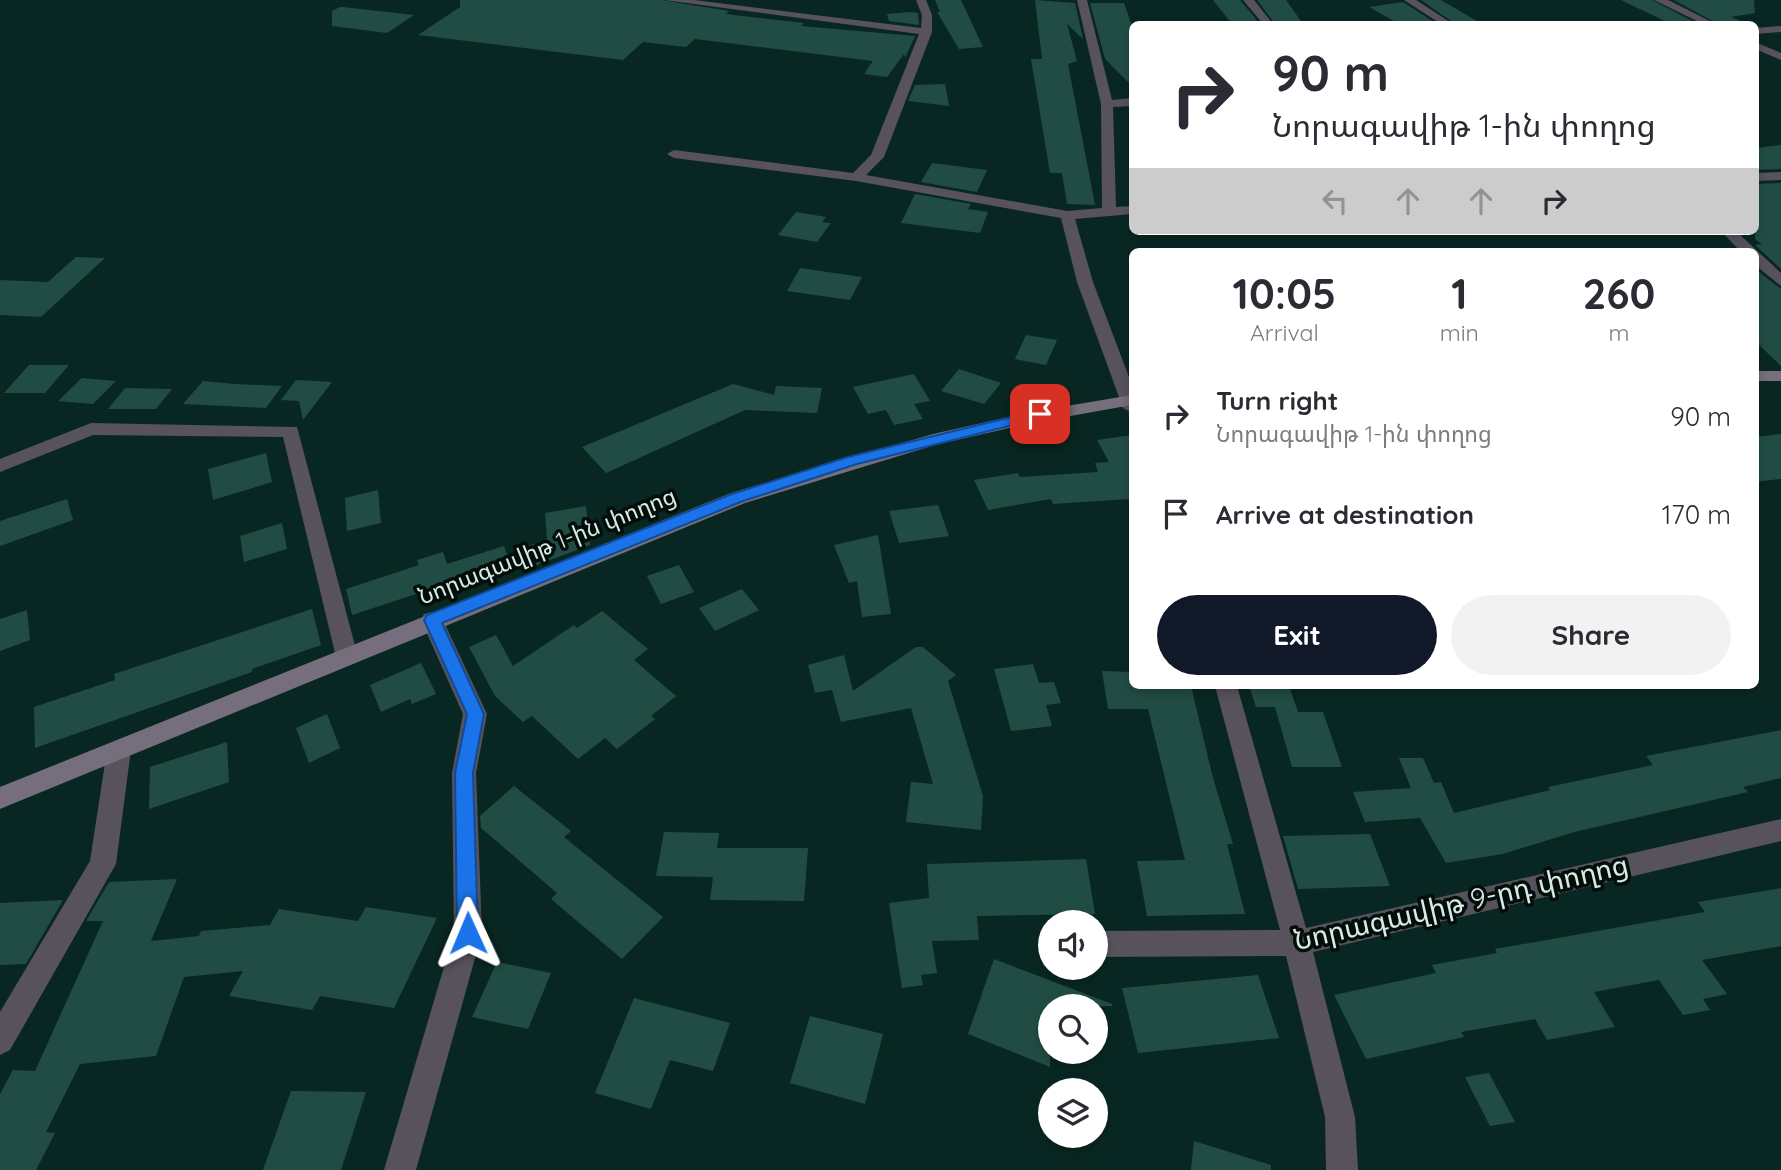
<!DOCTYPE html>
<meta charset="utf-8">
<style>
:root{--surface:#fff;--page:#f2f2f3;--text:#2b2b33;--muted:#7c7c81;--accent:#111827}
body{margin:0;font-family:Quicksand,"Noto Sans Armenian",sans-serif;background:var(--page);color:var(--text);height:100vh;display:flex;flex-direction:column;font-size:26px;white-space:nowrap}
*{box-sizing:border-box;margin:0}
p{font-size:23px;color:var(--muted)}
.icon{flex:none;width:38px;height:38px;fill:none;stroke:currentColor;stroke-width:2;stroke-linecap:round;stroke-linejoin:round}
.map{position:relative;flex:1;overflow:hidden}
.details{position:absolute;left:1129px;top:248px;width:630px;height:441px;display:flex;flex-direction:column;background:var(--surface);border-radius:10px;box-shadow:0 4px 10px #0003}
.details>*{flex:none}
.hud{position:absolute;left:1129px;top:21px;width:630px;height:214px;border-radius:10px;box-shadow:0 4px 10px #0003;background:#fff;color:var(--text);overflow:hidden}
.buttons{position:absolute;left:1038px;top:910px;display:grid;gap:14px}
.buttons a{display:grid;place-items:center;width:70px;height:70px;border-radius:50%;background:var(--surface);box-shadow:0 4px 10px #0003;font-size:35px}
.pin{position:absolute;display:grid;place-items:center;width:60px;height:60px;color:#fff;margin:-30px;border-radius:14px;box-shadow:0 4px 10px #0006}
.me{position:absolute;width:77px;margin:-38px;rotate:359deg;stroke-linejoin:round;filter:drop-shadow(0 0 5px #0008)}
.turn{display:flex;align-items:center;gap:24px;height:147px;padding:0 28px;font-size:32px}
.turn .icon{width:91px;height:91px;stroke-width:2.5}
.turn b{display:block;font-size:49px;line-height:60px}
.lanes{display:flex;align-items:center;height:66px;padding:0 28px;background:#0003;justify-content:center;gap:35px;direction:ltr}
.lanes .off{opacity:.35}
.eta{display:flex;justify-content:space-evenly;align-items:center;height:119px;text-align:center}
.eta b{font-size:42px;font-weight:700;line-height:49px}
.cta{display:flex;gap:14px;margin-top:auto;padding:14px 28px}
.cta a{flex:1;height:80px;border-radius:42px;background:var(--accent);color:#fff;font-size:28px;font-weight:700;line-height:80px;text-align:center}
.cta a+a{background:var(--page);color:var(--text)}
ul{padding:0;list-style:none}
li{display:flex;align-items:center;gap:21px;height:98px;padding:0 28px}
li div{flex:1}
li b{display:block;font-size:26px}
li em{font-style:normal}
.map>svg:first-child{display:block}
</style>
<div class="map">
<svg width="1781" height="1170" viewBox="0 0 1781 1170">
<rect width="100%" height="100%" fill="#092722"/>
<path fill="#214c44" d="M460 0H661L729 11 726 14 804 23 801 26 915 36 905 58 904 54 887 77 864 74 873 61 695 39 686 47 643 42 623 60 418 35 460 7Z
M935 0H961L983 47 959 49 937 12H940Z
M1035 0 1075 3 1083 39 1067 24 1077 61 1068 64 1095 205 1067 204 1062 173H1050L1031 59H1042Z
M1213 0H1240L1260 24H1232Z
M1257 0H1286L1303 24H1275Z
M1421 0H1441L1482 24H1455Z
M1621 0H1652L1698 24H1671Z
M1674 0H1754L1755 13 1731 17 1748 24H1718Z
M1403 2 1437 24H1399L1369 7Z
M1090 3H1124L1132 26V86L1105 59Z
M340 7H343L414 15 387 33 332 26V11Z
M910 12 918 13 919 25 889 21 887 14Z
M945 84 949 106 908 101 915 85Z
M1781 145V169L1755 170V148Z
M932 163 987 170 977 192 921 182Z
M1781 183V269L1755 245 1762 244 1755 239V184Z
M915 194 971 204 968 209 988 212 980 233 901 223Z
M796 212 826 217 822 222 831 223 817 242 778 235Z
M76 257 105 258 41 317 0 315V280L48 282Z
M800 268 862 277 850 300 787 291Z
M1755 269 1781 289V366L1755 341Z
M1026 335 1057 340 1046 365 1015 359Z
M29 365H69L45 393H4Z
M959 369 1001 383 984 404 941 391Z
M914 374 930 401 914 404 923 419 894 425 886 410 868 414 853 387Z
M82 378 116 381 93 404 58 401Z
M296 380 332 382 303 420 299 401 281 400Z
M203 381 235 384 282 386 266 408 183 404Z
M733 384 774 395 776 386 822 388 817 413 745 410 606 473 582 447Z
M125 388 172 389 156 409H108Z
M1781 434V479L1755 482V437Z
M1132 435V505L1129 499 1053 504 1051 499 988 510 974 480 1018 473 1020 477 1098 472 1095 463 1109 462 1097 440Z
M266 453 272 482 213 500 208 469Z
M378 490 381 523 347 531 345 498Z
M67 499 73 520 0 546V521Z
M938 505 949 536 899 543 889 511Z
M586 506 590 545 529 568 519 549 547 539 545 513Z
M282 523 287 549 244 562 240 536Z
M878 535 891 614 862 617 857 581 849 583 834 545Z
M504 546 513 571 433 595 431 589 352 615 346 589 419 565 417 560 443 552 447 564Z
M679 565 694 592 661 604 647 576Z
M742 589 759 610 715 631 699 608Z
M312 609 321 645 252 669V672L35 748 34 707 115 680 114 674Z
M27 610 30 640 0 651V619Z
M602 611 648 649 634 660 676 696 651 716 655 719 617 749 605 738 578 759 532 716 523 722 495 696 469 647 496 635 513 666 574 625 577 628Z
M916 647H923L956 675 948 681 983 796 981 830 906 822 911 782 933 784 911 708 841 722 832 690 815 693 808 665 844 655 853 691Z
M421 663 436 694 412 704 410 699 381 712 370 685Z
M1033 664 1039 683 1054 682 1061 703 1046 705 1052 726 1011 731 994 669Z
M1102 671 1132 672V686H1191L1213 778 1233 844H1227L1245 914 1147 916 1137 861 1185 860 1148 709H1108Z
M1249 686H1289L1298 712H1323L1342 767H1292L1275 707H1256Z
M327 714 340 748 309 763 296 728Z
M1781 730V778L1743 787 1748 792 1574 832 1503 854 1446 863 1420 818 1365 822 1353 792 1411 788 1399 758H1423L1434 783 1441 782 1454 813 1550 790 1548 787 1653 765 1646 756Z
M227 742 229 782 149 809 150 767Z
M514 786 571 831 564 837 663 917 622 959 551 899 557 893 481 828 480 816Z
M664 832 719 833 717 848H808L804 901 710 900 713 877 656 876Z
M1370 834 1390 886 1298 889 1283 836Z
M1086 859 1095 914 977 916 979 940 932 941 937 973 921 975 923 985 902 988 889 903 929 898 927 864Z
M177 879 151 941 199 936 201 931 270 925 279 909 358 921 366 907 437 918 394 1008 320 996 312 1010 229 996 243 971 184 977 156 1056 80 1064 46 1132 55 1133 36 1170H0V1094L13 1070 35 1071 103 921H86L109 882Z
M1781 888V946L1702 960 1727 994 1703 999 1710 1010 1683 1015 1659 980 1594 992 1615 1027 1547 1040 1535 1019 1461 1032 1464 1037 1366 1059 1334 995 1436 973 1432 965 1497 953 1495 949 1705 912 1698 902Z
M63 900 26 964 0 965V903Z
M994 959 1112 1004V1006H1050V1067L968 1034Z
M497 962 551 973 528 1029 472 1017Z
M1258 975 1279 1038 1138 1053 1122 988Z
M634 998 730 1023 713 1071 670 1060 651 1109 595 1093Z
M810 1016 883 1034 865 1104 790 1083Z
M1489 1073 1515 1122 1490 1126 1465 1077Z
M291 1091 366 1092 341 1170H263Z
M1194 1141 1271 1165V1170H1191Z"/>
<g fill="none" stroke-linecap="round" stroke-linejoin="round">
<path fill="#58525c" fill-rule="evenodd" d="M664 0H694L921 28 922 15 916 0H926L932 15V32L884 157 866 175 1067 211 1102 208 1101 104 1077 0H1087L1112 100 1132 98V106L1113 107 1116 207 1132 206V214L1075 219 1093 282 1132 385V413L1123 408 1077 282 1061 218 856 181 674 158 667 154 674 150 853 173 871 155 919 34Z
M1243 0H1254L1273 24H1263Z
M1404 0H1416L1453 24H1441Z
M1654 0H1668L1716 24H1703Z
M1781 26V32L1755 34V28Z
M1755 42 1781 53V60L1755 49Z
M1781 172V180L1755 181V173Z
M1721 231H1736L1781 273V286L1755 265V252H1741Z
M91 423 297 427 358 657 355 663 347 666 339 663 336 657 283 437 93 435 0 472V459Z
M432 612 440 614 443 620 487 714 476 773 482 933 416 1170H384L454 933 452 773 463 714 421 620 424 614Z
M1215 686H1237L1306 928 1781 819V841L1313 952 1355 1117 1358 1170H1326L1325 1117 1286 956 1096 957V931L1280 930Z
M119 740 127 743 131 750 116 864 10 1050 0 1055V1012L90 861 107 750 111 743Z"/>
<path fill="#766e7d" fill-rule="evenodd" d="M1755 371H1781V381H1755Z
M1132 395V405L1031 423 935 445 745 503 0 809V787L731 493 933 434 1031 412Z"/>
</g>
<path fill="#1a73e8" stroke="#114b97" stroke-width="2" d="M1040 410 1047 414 1045 417 857 464 743 501 442 623 484 714 473 773 478 933 475 940 468 943 460 940 457 933 455 773 467 714 424 620 427 615 732 494 848 457Z"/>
<g text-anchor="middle" stroke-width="7" stroke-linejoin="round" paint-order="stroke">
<g font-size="23" fill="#d9eae5" stroke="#030e0b">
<text transform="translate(547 546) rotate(-22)" y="8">Նորագավիթ 1-ին փողոց</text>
</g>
<g font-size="28" fill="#d9eae5" stroke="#030e0b">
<text transform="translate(1461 902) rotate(-13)" y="10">Նորագավիթ 9-րդ փողոց</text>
</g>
</g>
</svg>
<div class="buttons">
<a><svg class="icon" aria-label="sound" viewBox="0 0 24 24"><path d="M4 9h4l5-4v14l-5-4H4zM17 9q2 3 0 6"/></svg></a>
<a><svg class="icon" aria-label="search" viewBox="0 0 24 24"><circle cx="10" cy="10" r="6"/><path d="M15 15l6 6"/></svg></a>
<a><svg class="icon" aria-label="layers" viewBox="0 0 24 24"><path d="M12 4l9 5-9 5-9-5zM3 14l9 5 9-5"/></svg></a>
</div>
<div class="pin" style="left:1040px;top:414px;background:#d93025"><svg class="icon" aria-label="arrive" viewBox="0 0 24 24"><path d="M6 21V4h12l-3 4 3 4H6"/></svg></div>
<svg class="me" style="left:468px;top:933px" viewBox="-20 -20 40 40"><path d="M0-17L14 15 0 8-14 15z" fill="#1a73e8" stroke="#fff" stroke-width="4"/></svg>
<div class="hud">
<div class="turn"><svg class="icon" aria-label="right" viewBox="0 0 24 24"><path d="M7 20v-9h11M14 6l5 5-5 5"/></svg><div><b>90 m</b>Նորագավիթ 1-ին փողոց</div></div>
<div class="lanes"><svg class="icon off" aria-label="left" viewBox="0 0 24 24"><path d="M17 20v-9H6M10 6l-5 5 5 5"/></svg><svg class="icon off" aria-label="ahead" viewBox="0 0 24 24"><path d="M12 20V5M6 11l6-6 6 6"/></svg><svg class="icon off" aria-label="ahead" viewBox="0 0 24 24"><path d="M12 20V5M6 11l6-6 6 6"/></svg><svg class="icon" aria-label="right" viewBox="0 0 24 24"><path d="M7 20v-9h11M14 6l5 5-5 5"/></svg></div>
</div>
<section class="details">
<div class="eta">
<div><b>10:05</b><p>Arrival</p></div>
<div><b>1</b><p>min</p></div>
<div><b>260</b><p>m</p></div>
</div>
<ul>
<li><svg class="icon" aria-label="right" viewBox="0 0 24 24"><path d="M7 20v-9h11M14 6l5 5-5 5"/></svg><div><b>Turn right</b><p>Նորագավիթ 1-ին փողոց</p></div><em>90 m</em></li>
<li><svg class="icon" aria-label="arrive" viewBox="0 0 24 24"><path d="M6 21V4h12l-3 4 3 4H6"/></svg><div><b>Arrive at destination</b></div><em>170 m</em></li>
</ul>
<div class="cta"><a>Exit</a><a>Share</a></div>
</section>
</div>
